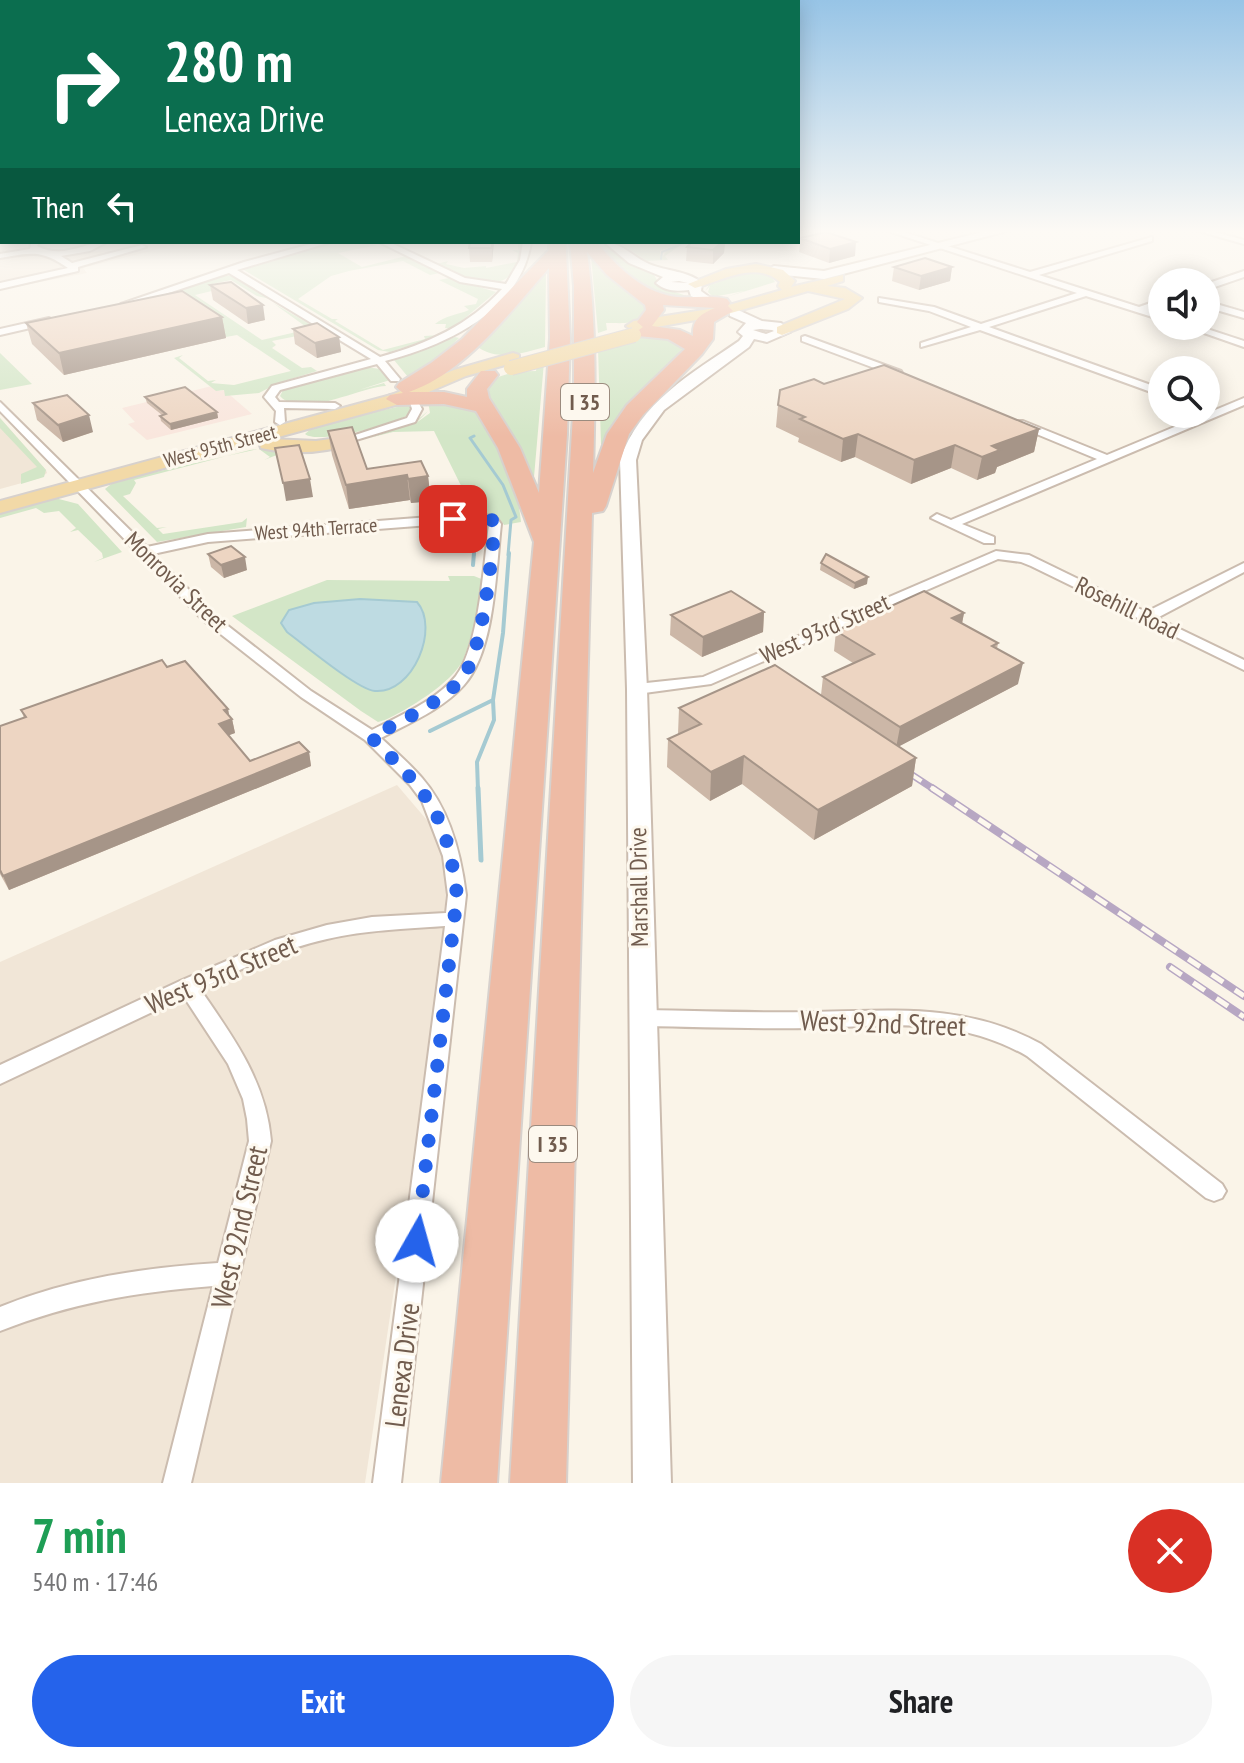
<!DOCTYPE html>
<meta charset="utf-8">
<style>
:root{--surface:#fff;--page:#f6f6f6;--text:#202124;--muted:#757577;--accent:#2563eb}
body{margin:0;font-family:"PT Sans Narrow",sans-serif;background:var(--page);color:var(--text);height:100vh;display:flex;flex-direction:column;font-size:30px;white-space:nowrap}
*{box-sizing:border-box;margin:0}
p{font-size:26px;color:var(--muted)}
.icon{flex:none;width:44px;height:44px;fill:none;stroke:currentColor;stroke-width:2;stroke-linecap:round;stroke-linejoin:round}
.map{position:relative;height:1483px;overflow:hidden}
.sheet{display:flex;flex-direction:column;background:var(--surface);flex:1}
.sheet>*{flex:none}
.guide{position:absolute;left:0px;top:0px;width:800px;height:244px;box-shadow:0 4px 20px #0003;background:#0b6e4f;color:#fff;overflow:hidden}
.tools{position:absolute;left:1148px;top:268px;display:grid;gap:16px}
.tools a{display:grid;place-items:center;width:72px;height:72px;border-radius:50%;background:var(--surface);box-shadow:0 4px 20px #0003;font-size:40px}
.pin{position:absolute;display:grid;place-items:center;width:68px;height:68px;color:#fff;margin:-34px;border-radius:16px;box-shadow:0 4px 12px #0006}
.me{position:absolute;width:88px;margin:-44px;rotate:7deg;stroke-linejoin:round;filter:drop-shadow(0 0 6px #0008)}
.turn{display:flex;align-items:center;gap:28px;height:168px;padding:0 32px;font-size:36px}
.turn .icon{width:104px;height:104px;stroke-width:2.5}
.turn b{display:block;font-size:56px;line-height:68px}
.then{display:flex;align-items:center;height:76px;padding:0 32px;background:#0003;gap:16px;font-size:30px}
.round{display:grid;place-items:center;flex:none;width:84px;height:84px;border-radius:42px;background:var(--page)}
.headline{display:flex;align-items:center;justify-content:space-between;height:136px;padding:0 32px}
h1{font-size:48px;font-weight:800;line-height:60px;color:#1e9e55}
.cta{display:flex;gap:16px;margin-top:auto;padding:16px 32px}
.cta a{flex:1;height:92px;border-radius:48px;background:var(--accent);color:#fff;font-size:32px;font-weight:800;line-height:92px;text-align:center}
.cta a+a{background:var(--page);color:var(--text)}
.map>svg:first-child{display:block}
</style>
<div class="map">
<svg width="1244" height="1483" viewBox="0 0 1244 1483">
<rect width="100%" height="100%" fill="#faf4e8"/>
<path fill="#f1e6d7" d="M0 230 2 242H187L83 268 87 273 0 290Z
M0 418 46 470 47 473 40 478 0 489Z
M397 785 438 833 447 879 438 996 365 1483H0V962Z"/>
<path fill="#f9e6dd" d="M212 386 220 391 224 390 252 414 147 440 128 424 135 422 122 408Z"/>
<path fill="#d3e6c7" d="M340 242 378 245 338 253 362 267 406 256 440 273 430 275 403 261 349 271 331 276 298 299 332 319H338L335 321 383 350 425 339 424 336 442 335 390 352 378 350 244 270 292 253Z
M518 242H525C526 252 522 257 517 266 501 298 461 276 437 264L448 261 446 264 464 268 486 266V268L517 262 518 253 512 250H518Z
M594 242H606L653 273 661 287 698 300 657 296 626 275Z
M618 242H683L660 251 661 259 667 250 687 243H688L681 245 665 256 668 260 647 261Z
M591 256 650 303C636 326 632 323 606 323L607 330 598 333Z
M541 273H546L545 347C523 353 500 361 479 348L478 345Z
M744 273 770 275 775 282 723 298 744 291 713 297 708 292 710 286 705 291 710 284 717 283 715 282Z
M224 276H233L270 299 257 296 231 280 212 284 216 290 195 295 262 340 309 329 273 303 322 331 272 341 276 345 272 348 302 368 311 367 317 371 278 383 259 393 225 396 224 390 216 391 174 358 183 355 179 358 208 381 216 380 211 383 234 385 291 371 237 335 226 337 188 310 179 291Z
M449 278 496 292 452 329 445 328 446 324H435C444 316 460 314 469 310L464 306 476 304 478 299 439 280Z
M644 335 661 336 682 344 683 348 625 414 606 444H601L598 348Z
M455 337 459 338C443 354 429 371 408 377L394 360Z
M0 353 32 384 0 390Z
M544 362 534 477H528L488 404 484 386C502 372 515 372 536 371L537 364Z
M366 367 380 369 390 380 359 390 384 383 386 386C359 387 301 420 280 396L284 388Z
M428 401 473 406C501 436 517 483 521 522L504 525C494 508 476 516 460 512L472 508 434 431 393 432 369 438 403 427 368 437 415 422 428 411 416 423 430 413Z
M410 404 411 413C397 424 318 445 305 434L312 428 389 406H394L370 413Z
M0 418 46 470 44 477 21 484V474L37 467 0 428Z
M267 447 287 451 264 460 270 457 259 449 250 450 134 480 136 483 130 494 123 496 157 528 167 527 158 529 163 534 242 522 247 518 246 527 157 542 105 489 115 481Z
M55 498 78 504 122 552 94 562 103 558 102 553 78 530 70 532 76 528 59 511 44 513 36 508 0 518V511Z
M448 576H474L484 580C480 600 471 642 463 660 452 683 407 710 385 720L378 722 361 711 232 616 327 580 450 581Z"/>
<path fill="#bedbe2" stroke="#a5cad2" stroke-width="2" d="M360 599 417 602C440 628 413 694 375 691 358 690 303 644 287 632L281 623 289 610 314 603Z"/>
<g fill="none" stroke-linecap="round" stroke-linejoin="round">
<path stroke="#a5cad2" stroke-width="2" d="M661 259 662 252 686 242"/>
<path stroke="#a5cad2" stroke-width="3" d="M474 436 470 438 503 485 516 517 511 520 508 555
M474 555 476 536 484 532"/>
<path stroke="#a5cad2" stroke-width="4" d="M473 565 474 553
M430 731 493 700 503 633 509 553
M478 790 477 762 494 720 493 700"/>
<path stroke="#a5cad2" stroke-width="5" d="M478 788 481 860"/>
<defs>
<path id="minor" d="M885 230H897L1030 272 1152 237V241L1039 275 1139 307 1162 299V305L1148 310 1162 314V320L1086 296 989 327 1162 389V396L980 330 921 347V343L971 327 929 311 879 302V298L934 307 981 324 1077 293Z
M1195 230H1208L1244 240V244Z
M31 242H39L37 246C64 260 82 242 107 242L90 251 61 256 72 263 142 245 146 247 78 267V271L0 289V283L68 268C41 249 31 253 0 258V254L30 249Z
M318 242H331L237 270 380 357C427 344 469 325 502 289L460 282 379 242H389L465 278 506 284 520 260 523 242H531C521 311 446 345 385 361L400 379 399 381H391L377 364 280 390 275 397 279 402 335 403 340 406 335 409 284 408 285 422 280 425 275 422 276 411 264 397 272 386 371 359 229 273 129 306 121 304 244 262Z
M1244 271V277L1206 290V284Z
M1206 301 1244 312V318L1206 307Z
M49 318 54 321 52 323 0 335V329Z
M1184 326H1198L1244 341V347Z
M805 336 901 371 902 373 893 375 802 341V337Z
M1244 398V405L962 524 994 537V543H984L931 518 937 514 951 520 1097 459 1015 425V421H1023L1107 455Z
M0 402 147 547 208 534 469 514 495 516 501 524C496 569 495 651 464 685 443 709 409 723 381 738 395 751 410 764 422 778 450 810 461 854 466 895L401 1483H373L445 926C405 929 366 930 327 939 282 949 241 969 200 989 233 1037 266 1081 271 1141L191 1483H163L213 1286C136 1292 71 1303 0 1331V1307C71 1278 143 1268 218 1263L249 1141 247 1119 243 1099 228 1064 184 997 0 1084V1065L180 981 275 940 327 925 372 917 446 913 448 895 443 856 422 801 410 785 365 740 301 697 204 621 0 411ZM469 522 489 524C484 563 479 647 456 676 436 701 399 716 372 730L311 691 214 615 153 554 208 542Z
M410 402H418L422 409 415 422 346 443 340 440 407 418 412 409Z
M996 551 1029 555 1146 612 1244 563V572L1157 618 1244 660V670L1031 566 1021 562 998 559 711 684 637 694 629 689 637 684 703 677Z
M643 1010C698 1011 753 1013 809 1012 893 1011 964 1002 1041 1044L1222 1184 1226 1191 1222 1198 1214 1201 1206 1198 1027 1056C955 1015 888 1026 810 1028 754 1029 699 1027 643 1026L636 1024 633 1018 636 1012Z"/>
<path id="tertiary" d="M604 242C621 242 633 257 649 264 665 271 689 271 702 283L701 291 712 299 706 303 691 296 689 290C677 291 666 292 656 283L663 277 629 263ZM679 281 688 283 671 282Z
M730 310H738L762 321 781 323 790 332 767 342 754 339 749 347 664 410 642 440 636 460 647 689 671 1483H633L627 689 620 460C640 402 691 374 739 341L743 336 738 332 746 323 730 316ZM760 329 772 330 774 331 766 334 753 330Z"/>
<path id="secondary" d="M991 230H1011L824 279 774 274 768 270 774 266 824 271Z"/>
<path id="primary" d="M756 264 783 270 795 281 791 287 843 275V281L827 286 845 288 862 298 848 309 782 335 777 333V327L845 299 808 291 724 315 634 331 626 326 634 321 722 307 782 290 778 286 780 282C755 260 722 281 695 288L688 284 726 269Z
M513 353 519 355V361L466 376 403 403 271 439 316 441 352 436 355 440 352 444C323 453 291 455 261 448L259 442 0 513V501L391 395 454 370Z"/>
<path id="motorway" d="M549 242H565L566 251 570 338 567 434 497 1483H441L534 542 498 448 476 411 444 404 397 405 386 399 390 395 403 393 396 387 399 383 431 363 462 339 549 250ZM549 268 550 338 539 493 520 448 489 398 487 389 498 375 495 371H481L467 389V397L444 392H409C464 374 512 310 549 268Z
M570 242H596C618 267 642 293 677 297 694 298 711 295 727 299L730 303 728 306 733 311 714 322 713 339 702 354 643 415 629 434 606 506 603 511 592 513 566 1483H510L574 397V286ZM587 252 607 275 645 305 646 310 637 322 643 327 636 332 638 336 668 339 685 349 627 405 607 434 593 473C595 399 597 325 587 252ZM663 305 715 308C701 314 692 319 693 336L680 330 652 326 664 310Z"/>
</defs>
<use href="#minor" stroke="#cbbcaf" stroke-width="4"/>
<use href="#tertiary" stroke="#cbbcaf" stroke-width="4"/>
<use href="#secondary" stroke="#cdbdac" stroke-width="4"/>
<use href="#primary" stroke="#d7d1cd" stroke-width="4"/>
<use href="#motorway" stroke="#d7d1cd" stroke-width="4"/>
<use href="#minor" fill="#fff" fill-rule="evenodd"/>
<use href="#tertiary" fill="#fff" fill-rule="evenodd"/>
<use href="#secondary" fill="#fff" fill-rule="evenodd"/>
<use href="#primary" fill="#f2d9a7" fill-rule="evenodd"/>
<use href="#motorway" fill="#eebba5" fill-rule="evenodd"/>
<defs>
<path id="rail-far1" d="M894 763 935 790"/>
<path id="rail" d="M932 788 1244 996
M1170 967 1244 1017"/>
</defs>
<use href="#rail-far1" stroke="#b7a7c3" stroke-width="7"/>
<use href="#rail" stroke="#b7a7c3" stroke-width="8"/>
<use href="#rail-far1" stroke="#fdf8ee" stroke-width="4" stroke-dasharray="11" stroke-linecap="butt"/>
<use href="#rail" stroke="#fdf8ee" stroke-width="5" stroke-dasharray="14" stroke-linecap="butt"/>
<defs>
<path id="primary-bridge" d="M511 368 634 335"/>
</defs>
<use href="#primary-bridge" stroke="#d7d1cd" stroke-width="16" stroke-linecap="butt"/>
<use href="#primary-bridge" stroke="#f2d9a7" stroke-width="14"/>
</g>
<path fill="#ccb7a7" d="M800 238 855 256 829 263 799 252Z
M494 242 492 262H470L469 248Z
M692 242H725L724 253 713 264 686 261 687 247Z
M894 267H952L950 281 919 290 892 281Z
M210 285 265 320 248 324 213 300Z
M222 317 226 338 64 375 32 344 26 323Z
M293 329 339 337 341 352 317 358 295 344Z
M824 384 1039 429 1034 452 997 467 995 473 977 480 951 468 911 484 855 457 841 462 798 442 799 438 776 427 778 405Z
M145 397 217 412 218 418 171 430 161 421 160 416 162 415 147 403Z
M33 403 93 432 63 442 37 420Z
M328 432 367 469 428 476 431 501 411 503 410 500 349 509 332 455Z
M208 554 247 570 224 578 211 567Z
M821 563 867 584 854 589 820 570Z
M764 612 763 632 702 657 670 635 671 615Z
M964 613 962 624 998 643 997 649 1018 684 899 746 916 758 912 786 814 840 742 784 710 801 667 767 668 739 678 734 679 708 821 695 823 677 853 663 834 651 836 631Z
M167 667 228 709 229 716 232 719 235 733 228 735 250 761 309 752 311 766 9 890 0 874V726L24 718 21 710Z"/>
<path fill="#a69588" d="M492 242H494L492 262Z
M722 242H725L724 253 713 264V250Z
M856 242 855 256 829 263 830 249Z
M952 267 950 281 919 290 921 276Z
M263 305 265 320 248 324 246 308Z
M222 317 226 338 64 375 59 353Z
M339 337 341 352 317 358 315 343Z
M217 412 218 418 171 430 170 424Z
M89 415 93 432 63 442 58 425Z
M1039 429 1034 452 997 467 995 473 977 480 982 457 992 446Z
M858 434 855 457 841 462 843 439Z
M955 445 951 468 911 484 914 460Z
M407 475 410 500 349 509 346 485Z
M428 476 431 501 411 503 408 479Z
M310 479 313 497 286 501 283 483Z
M245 557 247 570 224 578 221 565Z
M868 577 867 584 854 589 855 583Z
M764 612 763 632 702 657 703 637Z
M964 613 960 633 952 618Z
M1023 663 1018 684 896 748 900 727Z
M228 709 230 720 232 719 235 733 222 738 219 724 224 710Z
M309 752 311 766 9 890 3 876Z
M744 756 742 784 710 801 711 772Z
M916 758 912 786 814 840 818 810Z"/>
<path fill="#edd5c2" stroke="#a69588" stroke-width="2" d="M826 232 856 242 830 249 800 238Z
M470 242H492V248H469Z
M692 242H722L713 250 687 247Z
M925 258 952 267 921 276 894 267Z
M231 282 263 305 246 308 210 285Z
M182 291 222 317 59 353 26 323Z
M317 323 339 337 315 343 293 329Z
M884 365 1039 429 992 446 1000 450 982 457 955 445 914 460 858 434 843 439 800 419 805 417 778 405 780 390 814 379 824 384Z
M185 387 217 412 170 424 160 416 166 414 145 397Z
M67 395 89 415 58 425 33 403Z
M352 427 367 469 421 461 428 476 408 479 407 475 346 485 328 431Z
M299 445 310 479 283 483 275 448Z
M231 546 245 557 221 565 208 554Z
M826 554 868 577 855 583 821 563Z
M731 591 764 612 703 637 671 615Z
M924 591 964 613 952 618 998 643 992 646 1023 663 900 727 823 677 874 654 836 631Z
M162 660 167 667 185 661 228 709 224 710 232 719 219 724 250 761 299 742 309 752 3 876 0 870V726L26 717 21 710Z
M775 665 916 758 818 810 744 756 711 772 668 739 701 724 679 708Z"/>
<linearGradient id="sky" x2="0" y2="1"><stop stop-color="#97c4e6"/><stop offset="0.53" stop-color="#fdfaf5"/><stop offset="1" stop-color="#fdfaf5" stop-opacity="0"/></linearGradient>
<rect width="1244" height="437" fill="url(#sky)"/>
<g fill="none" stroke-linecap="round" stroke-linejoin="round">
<path stroke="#2563eb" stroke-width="14" stroke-dasharray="0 25.2" d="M417 1241 457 895C446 811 429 795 371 737 401 721 436 705 460 681 483 656 491 560 495 524L491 519H453"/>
</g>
<g text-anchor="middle" stroke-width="6" stroke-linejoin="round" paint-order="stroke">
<g font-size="20" fill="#715c4e" stroke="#fdf8ee">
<text transform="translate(220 446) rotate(-15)" y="7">West 95th Street</text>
<text transform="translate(316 529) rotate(-4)" y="7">West 94th Terrace</text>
</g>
<g fill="#fdf8ee" stroke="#9b8b7e" stroke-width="2">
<rect x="561" y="384" width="48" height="36" rx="6"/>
<rect x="529" y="1126" width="48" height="36" rx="6"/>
</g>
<g font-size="22" font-weight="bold" fill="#715c4e">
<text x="585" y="410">I 35</text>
<text x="553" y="1152">I 35</text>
</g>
<g font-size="24" fill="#715c4e" stroke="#fdf8ee">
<text transform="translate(176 582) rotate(44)" y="8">Monrovia Street</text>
<text transform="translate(1127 608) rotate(26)" y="8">Rosehill Road</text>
<text transform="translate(825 629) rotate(-24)" y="8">West 93rd Street</text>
<text transform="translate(639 887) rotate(-91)" y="8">Marshall Drive</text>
</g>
<g font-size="28" fill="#715c4e" stroke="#fdf8ee">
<text transform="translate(221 974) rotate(-23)" y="10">West 93rd Street</text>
<text transform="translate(883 1023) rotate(2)" y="10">West 92nd Street</text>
<text transform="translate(239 1227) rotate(-77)" y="10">West 92nd Street</text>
<text transform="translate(402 1365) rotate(-83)" y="10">Lenexa Drive</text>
</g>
</g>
</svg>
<div class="tools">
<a><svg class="icon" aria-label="sound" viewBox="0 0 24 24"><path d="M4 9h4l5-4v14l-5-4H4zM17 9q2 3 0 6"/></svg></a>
<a><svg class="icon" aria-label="search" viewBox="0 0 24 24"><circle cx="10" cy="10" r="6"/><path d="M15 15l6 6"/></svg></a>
</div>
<div class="pin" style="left:453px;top:519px;background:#d93025"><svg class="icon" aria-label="arrive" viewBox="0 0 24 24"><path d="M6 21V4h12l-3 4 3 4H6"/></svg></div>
<svg class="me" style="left:417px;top:1241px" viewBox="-20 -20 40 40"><circle r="19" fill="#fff"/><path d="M0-13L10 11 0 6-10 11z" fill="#2563eb"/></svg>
<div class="guide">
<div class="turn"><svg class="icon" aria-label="right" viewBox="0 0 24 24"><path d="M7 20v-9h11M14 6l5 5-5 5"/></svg><div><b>280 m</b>Lenexa Drive</div></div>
<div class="then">Then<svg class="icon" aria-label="left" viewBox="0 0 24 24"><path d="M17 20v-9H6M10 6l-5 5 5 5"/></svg></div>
</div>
</div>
<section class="sheet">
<div class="headline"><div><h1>7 min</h1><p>540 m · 17:46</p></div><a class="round" style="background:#d93025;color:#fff"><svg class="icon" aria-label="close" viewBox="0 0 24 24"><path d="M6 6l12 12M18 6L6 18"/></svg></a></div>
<div class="cta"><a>Exit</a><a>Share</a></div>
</section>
